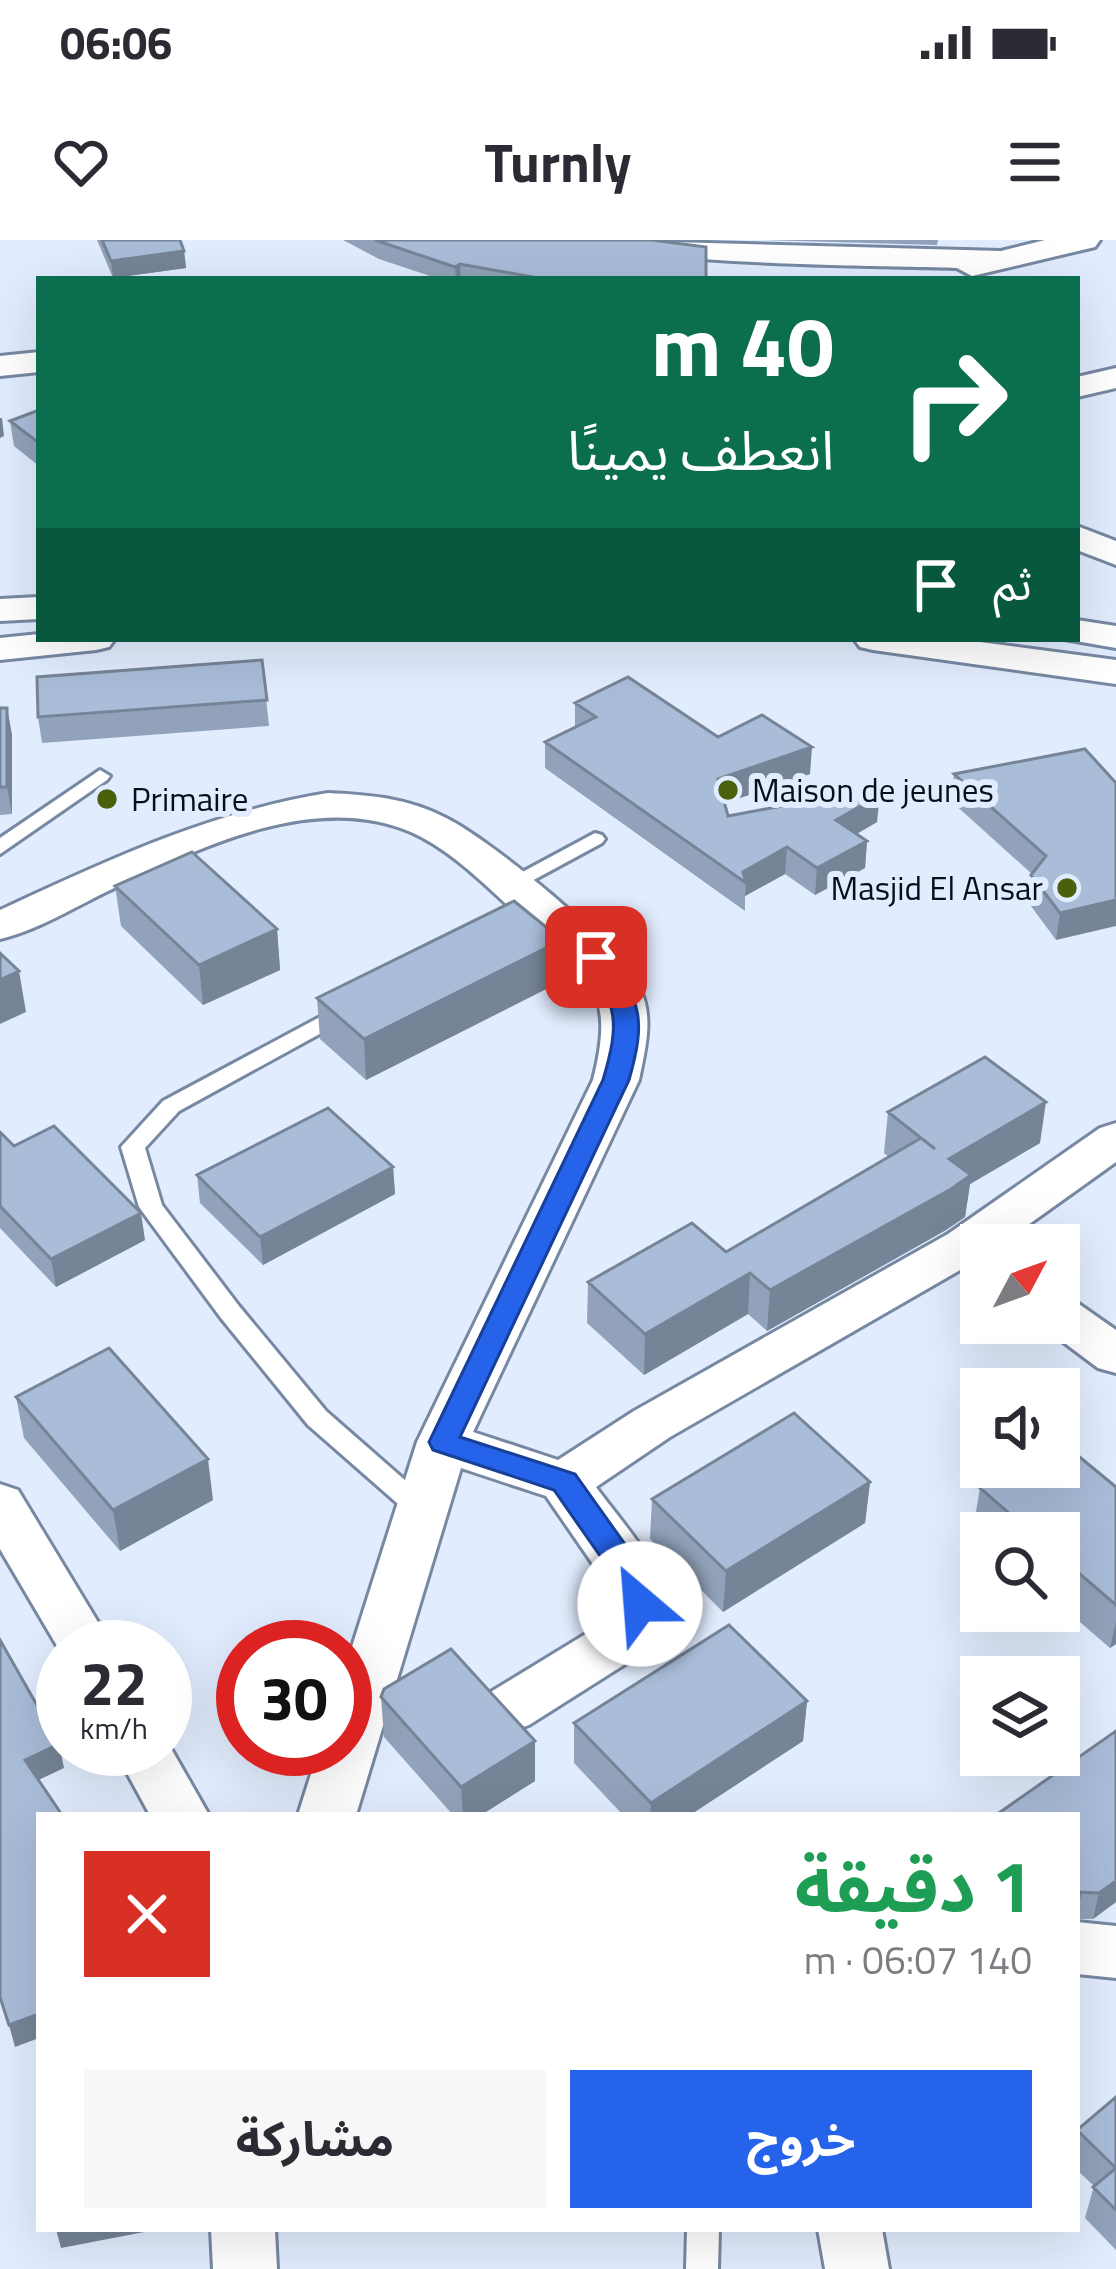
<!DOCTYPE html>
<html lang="ar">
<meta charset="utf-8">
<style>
:root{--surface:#fff;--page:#f7f7f7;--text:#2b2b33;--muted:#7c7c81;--accent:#2563eb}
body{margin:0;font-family:"Titillium Web","Noto Sans Arabic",sans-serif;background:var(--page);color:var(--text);direction:rtl;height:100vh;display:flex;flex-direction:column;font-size:45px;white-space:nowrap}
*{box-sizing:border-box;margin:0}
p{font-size:39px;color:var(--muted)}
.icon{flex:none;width:66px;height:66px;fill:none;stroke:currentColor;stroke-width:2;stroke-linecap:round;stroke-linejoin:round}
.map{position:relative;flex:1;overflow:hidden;direction:ltr}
.sheet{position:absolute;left:36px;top:1572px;width:1044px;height:420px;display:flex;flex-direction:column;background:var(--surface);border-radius:0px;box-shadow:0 12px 48px #0002;direction:rtl}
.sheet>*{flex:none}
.guide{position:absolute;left:36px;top:36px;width:1044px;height:366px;border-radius:0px;box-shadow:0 12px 48px #0002;direction:rtl;background:#0b6e4f;color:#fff;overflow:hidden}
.needle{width:78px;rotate:49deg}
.tools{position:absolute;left:960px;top:984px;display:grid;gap:24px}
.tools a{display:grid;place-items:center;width:120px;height:120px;border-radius:0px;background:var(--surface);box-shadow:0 12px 48px #0002;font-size:60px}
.speed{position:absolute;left:36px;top:1380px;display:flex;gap:24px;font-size:60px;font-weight:700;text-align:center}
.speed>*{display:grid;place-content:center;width:156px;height:156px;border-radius:50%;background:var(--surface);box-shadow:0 12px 48px #0002;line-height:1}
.speed small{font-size:30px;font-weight:400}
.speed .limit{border:18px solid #d22;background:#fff;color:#111}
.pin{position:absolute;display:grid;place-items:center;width:102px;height:102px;color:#fff;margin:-51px;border-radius:24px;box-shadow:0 6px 18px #0006}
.me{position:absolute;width:132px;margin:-66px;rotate:333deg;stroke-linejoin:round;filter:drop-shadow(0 0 9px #0008)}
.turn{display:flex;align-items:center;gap:42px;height:252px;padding:0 48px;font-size:54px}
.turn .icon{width:156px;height:156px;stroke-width:2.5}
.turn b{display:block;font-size:84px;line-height:102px}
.then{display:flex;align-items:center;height:114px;padding:0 48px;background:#0003;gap:24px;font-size:45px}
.round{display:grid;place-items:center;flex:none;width:126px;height:126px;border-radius:0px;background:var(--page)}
.overview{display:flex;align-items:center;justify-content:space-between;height:204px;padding:0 48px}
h1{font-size:72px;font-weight:700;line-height:90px;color:#1e9e55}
.action{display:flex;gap:24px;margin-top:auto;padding:24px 48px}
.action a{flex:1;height:138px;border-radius:0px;background:var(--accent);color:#fff;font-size:48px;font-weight:700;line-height:138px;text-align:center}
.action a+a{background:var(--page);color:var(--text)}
.status{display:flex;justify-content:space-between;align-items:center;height:84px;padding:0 60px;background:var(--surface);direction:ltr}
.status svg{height:33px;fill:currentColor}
header{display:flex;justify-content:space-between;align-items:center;height:156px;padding:0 48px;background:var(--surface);font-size:54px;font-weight:700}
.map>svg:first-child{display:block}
</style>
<div class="status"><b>06:06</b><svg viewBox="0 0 49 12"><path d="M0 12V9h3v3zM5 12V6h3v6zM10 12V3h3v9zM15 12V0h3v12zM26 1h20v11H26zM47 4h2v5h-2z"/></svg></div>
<header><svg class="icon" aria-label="menu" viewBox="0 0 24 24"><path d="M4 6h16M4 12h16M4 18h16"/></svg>Turnly<svg class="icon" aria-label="heart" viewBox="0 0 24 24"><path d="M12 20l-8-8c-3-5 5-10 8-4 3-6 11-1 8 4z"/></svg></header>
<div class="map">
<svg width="1116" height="2029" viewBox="0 0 1116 2029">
<rect width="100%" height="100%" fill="#e1ecfe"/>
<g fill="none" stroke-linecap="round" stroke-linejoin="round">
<defs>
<path id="service" d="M100 530 110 536 107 540 0 614V598Z
M595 593 602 595 605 599 602 603 515 650 508 651 498 645Z
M348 762 356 764 359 769 356 774 179 871 145 908 162 965 239 1066 326 1171 431 1263 435 1270 431 1277H413L308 1185 221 1078 139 967 121 907 163 861Z
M687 1989H719L718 2029H686Z"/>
<path id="minor" d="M596 0 1001 11 1045 0H1100L1095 7 972 36 957 28C906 26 617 25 596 0Z
M39 112V132L0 136V116Z
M1116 128V148L1077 157V137Z
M1077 286 1116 301V325L1077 310Z
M39 357V379L0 381V359Z
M1077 380 1116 386V408L1064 399H1077Z
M39 394V399H115L109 407 96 410 0 420V398Z
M854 399H957L1116 420V444L873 410 860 407Z
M328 553C370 555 408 558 446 578 492 601 619 704 640 749 654 778 645 810 639 840L473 1192 558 1220 634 1171 948 994 1100 888 1116 883V922L1000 1005H981V1018L670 1197 596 1247C615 1274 667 1331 667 1364 667 1378 656 1397 649 1409L529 1485 509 1492 489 1485 481 1469 489 1453 607 1381 613 1364 608 1346 546 1256 461 1228 356 1575H298L319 1509H345V1429L417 1202 593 840C616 750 590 737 526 682 491 651 454 611 411 592 313 550 197 609 108 651 73 668 38 690 0 699V670C108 620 210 572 328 553Z
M1059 1056 1076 1062 1116 1090V1133L1098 1128 1042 1086 1040 1083H1059Z
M0 1244 18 1250 113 1407H63V1416L0 1309Z
M165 1498 209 1575H150L114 1509H165Z
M1077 1682 1116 1686V1738L1077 1734Z
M211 1989H275L277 2029H213Z
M818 1989H882L889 2029H825Z"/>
</defs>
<use href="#service" stroke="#7788a3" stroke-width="6"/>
<use href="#minor" stroke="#7788a3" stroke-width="6"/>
<use href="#service" fill="#fff" fill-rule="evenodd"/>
<use href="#minor" fill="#fff" fill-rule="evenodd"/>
</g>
<path fill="#91a2ba" d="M97 0H180L184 11 186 28 113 38Z
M343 0H652L706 39H439L379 19Z
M762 0H938L937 5Z
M39 170V226L14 206 10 181Z
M262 420 269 486 42 503 38 477Z
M575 463 718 497 810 534 725 563 728 576 877 582 857 594 867 601 865 628 815 655 785 634 745 656V671L545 528V502L575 488Z
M0 468H7L12 495V574L0 575Z
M954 534 1116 543 1056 700 1028 662 1032 634 951 561Z
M115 646 277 689 280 730 203 765 121 686Z
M562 700V741L366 840 320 799 317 758Z
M888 872 1040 903 970 944 965 977 946 990 767 1091 748 1074 644 1135 587 1083 588 1042 726 1012 889 917 884 913Z
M0 892 14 906 145 1000 56 1047 0 988Z
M393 927 395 954 263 1025 200 963 197 935Z
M16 1157 213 1260 120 1311 24 1198Z
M870 1242 865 1283 723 1372 650 1299 652 1259Z
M1116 1247V1404L1110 1408 1059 1364V1293H981V1295L973 1289 980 1248Z
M381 1457 535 1501V1541L481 1575H453L384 1497Z
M807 1461 803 1501 690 1575H623L574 1523V1483Z
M1116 1491V1662L1093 1679H1077V1575Z
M1116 1857V2010L1085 1978 1094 1946 1077 1930V1890Z"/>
<path fill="#768497" d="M184 11 186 28 113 38 111 21Z
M460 24 461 39H456L455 27Z
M0 178H2L4 196 0 198Z
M7 468 12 495V574L7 547Z
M812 507 810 534 717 566 718 539Z
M880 555 877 582 833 607 836 580Z
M867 601 865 628 815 655 817 628Z
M787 607 785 634 745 656 746 643 743 632Z
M1116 660V686L1056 700 1060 673Z
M277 689 280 730 203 765 199 725Z
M562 700V741L366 840 364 799Z
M19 731 26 772 0 784V740Z
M1046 862 1040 903 970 944 965 977 946 990 767 1091 770 1050 949 919Z
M393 927 395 954 263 1025 260 997Z
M141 973 145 1000 56 1047 51 1019Z
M750 1033 748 1074 644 1135 645 1094Z
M208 1219 213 1260 120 1311 113 1270Z
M870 1242 865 1283 723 1372 726 1331Z
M1116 1381V1404L1110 1408Z
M807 1461 803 1501 690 1575H650L651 1563Z
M535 1501V1541L481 1575H463L461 1547Z
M59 1504 64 1528 30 1544 25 1520Z
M1116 1641V1662L1093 1679 1099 1653Z
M36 1775 39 1798 15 1807 9 1785Z
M56 1989H160L61 2008Z"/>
<path fill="#a9bcd8" stroke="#768497" stroke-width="3" d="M102 0H180L184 11 111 21Z
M375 0H652L706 7V39H544L460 24 455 27Z
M39 170V203L10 181Z
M262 420 267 460 38 477 37 437Z
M628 437 718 497 762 475 812 507 718 539 728 576 877 548 880 555 836 580 867 601 817 628 787 607 743 632 746 643 545 502 596 477 575 463Z
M0 468H7V547H0Z
M1085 509 1116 543V660L1060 673 1031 635 1046 616 954 534Z
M192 612 277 689 199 725 115 646Z
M514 661 562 700 364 799 317 758Z
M0 713 19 731 0 740Z
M985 817 1046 862 949 919 971 935 951 949 770 1050 750 1033 645 1094 588 1042 692 983 726 1012 921 898 935 909 888 872Z
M328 868 393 927 260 997 197 935Z
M54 886 141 973 51 1019 0 966V892L14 906Z
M109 1108 208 1219 113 1270 16 1157Z
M794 1173 870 1242 726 1331 652 1259Z
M1059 1200 1116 1247V1365L1059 1316V1293H1032L980 1248 1012 1227H1059Z
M729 1385 807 1461 651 1563 574 1483Z
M0 1400 59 1504 25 1520 62 1575H39V1808L36 1775 9 1785 0 1757Z
M451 1409 535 1501 461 1547 381 1457 384 1449Z
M1116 1491V1641L1099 1653 1080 1652 1077 1669V1575H996Z
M1116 1857V1928L1077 1890Z
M1116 1928V1970L1093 1947Z"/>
<path fill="#2563eb" stroke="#184099" stroke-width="3" d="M596 710 605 712C642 763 646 779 629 840L460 1197 575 1234 644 1331 655 1364 650 1372H629L619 1343 554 1250 433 1210 429 1202 603 840C620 782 618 767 584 717Z"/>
<g fill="#4a600a" stroke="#e1ecfe" stroke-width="4.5">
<circle cx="728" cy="550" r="12"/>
<circle cx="107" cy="559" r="12"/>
<circle cx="1067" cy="648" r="12"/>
</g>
<g text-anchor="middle" stroke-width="12" stroke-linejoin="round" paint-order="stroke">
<g font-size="33" fill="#090f19" stroke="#e1ecfe" text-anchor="start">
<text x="752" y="562">Maison de jeunes</text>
<text x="131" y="571">Primaire</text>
<text x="1043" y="660" text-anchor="end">Masjid El Ansar</text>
</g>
</g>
</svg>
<div class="tools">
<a><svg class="needle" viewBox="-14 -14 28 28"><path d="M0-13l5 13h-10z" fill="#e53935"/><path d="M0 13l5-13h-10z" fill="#7c7c81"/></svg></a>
<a><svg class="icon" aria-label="sound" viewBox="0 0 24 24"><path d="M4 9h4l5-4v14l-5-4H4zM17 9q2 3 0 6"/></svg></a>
<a><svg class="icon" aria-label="search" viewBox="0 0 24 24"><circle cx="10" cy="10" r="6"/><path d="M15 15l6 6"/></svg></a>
<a><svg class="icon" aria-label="layers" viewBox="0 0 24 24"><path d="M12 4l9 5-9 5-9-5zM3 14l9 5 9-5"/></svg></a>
</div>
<div class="speed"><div>22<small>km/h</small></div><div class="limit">30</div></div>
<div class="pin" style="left:596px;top:717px;background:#d93025"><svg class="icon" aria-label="arrive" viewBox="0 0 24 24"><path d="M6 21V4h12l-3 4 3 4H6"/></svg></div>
<svg class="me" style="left:640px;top:1364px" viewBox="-20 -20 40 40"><circle r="19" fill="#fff"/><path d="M0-13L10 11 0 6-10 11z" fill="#2563eb"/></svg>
<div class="guide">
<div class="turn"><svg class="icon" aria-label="right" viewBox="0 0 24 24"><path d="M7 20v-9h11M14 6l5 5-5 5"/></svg><div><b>40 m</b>انعطف يمينًا</div></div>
<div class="then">ثم<svg class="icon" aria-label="arrive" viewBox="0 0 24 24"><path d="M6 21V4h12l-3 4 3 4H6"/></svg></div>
</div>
<section class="sheet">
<div class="overview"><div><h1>1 دقيقة</h1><p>140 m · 06:07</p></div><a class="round" style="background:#d93025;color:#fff"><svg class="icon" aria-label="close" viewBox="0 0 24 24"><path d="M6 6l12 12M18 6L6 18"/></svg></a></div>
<div class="action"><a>خروج</a><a>مشاركة</a></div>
</section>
</div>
